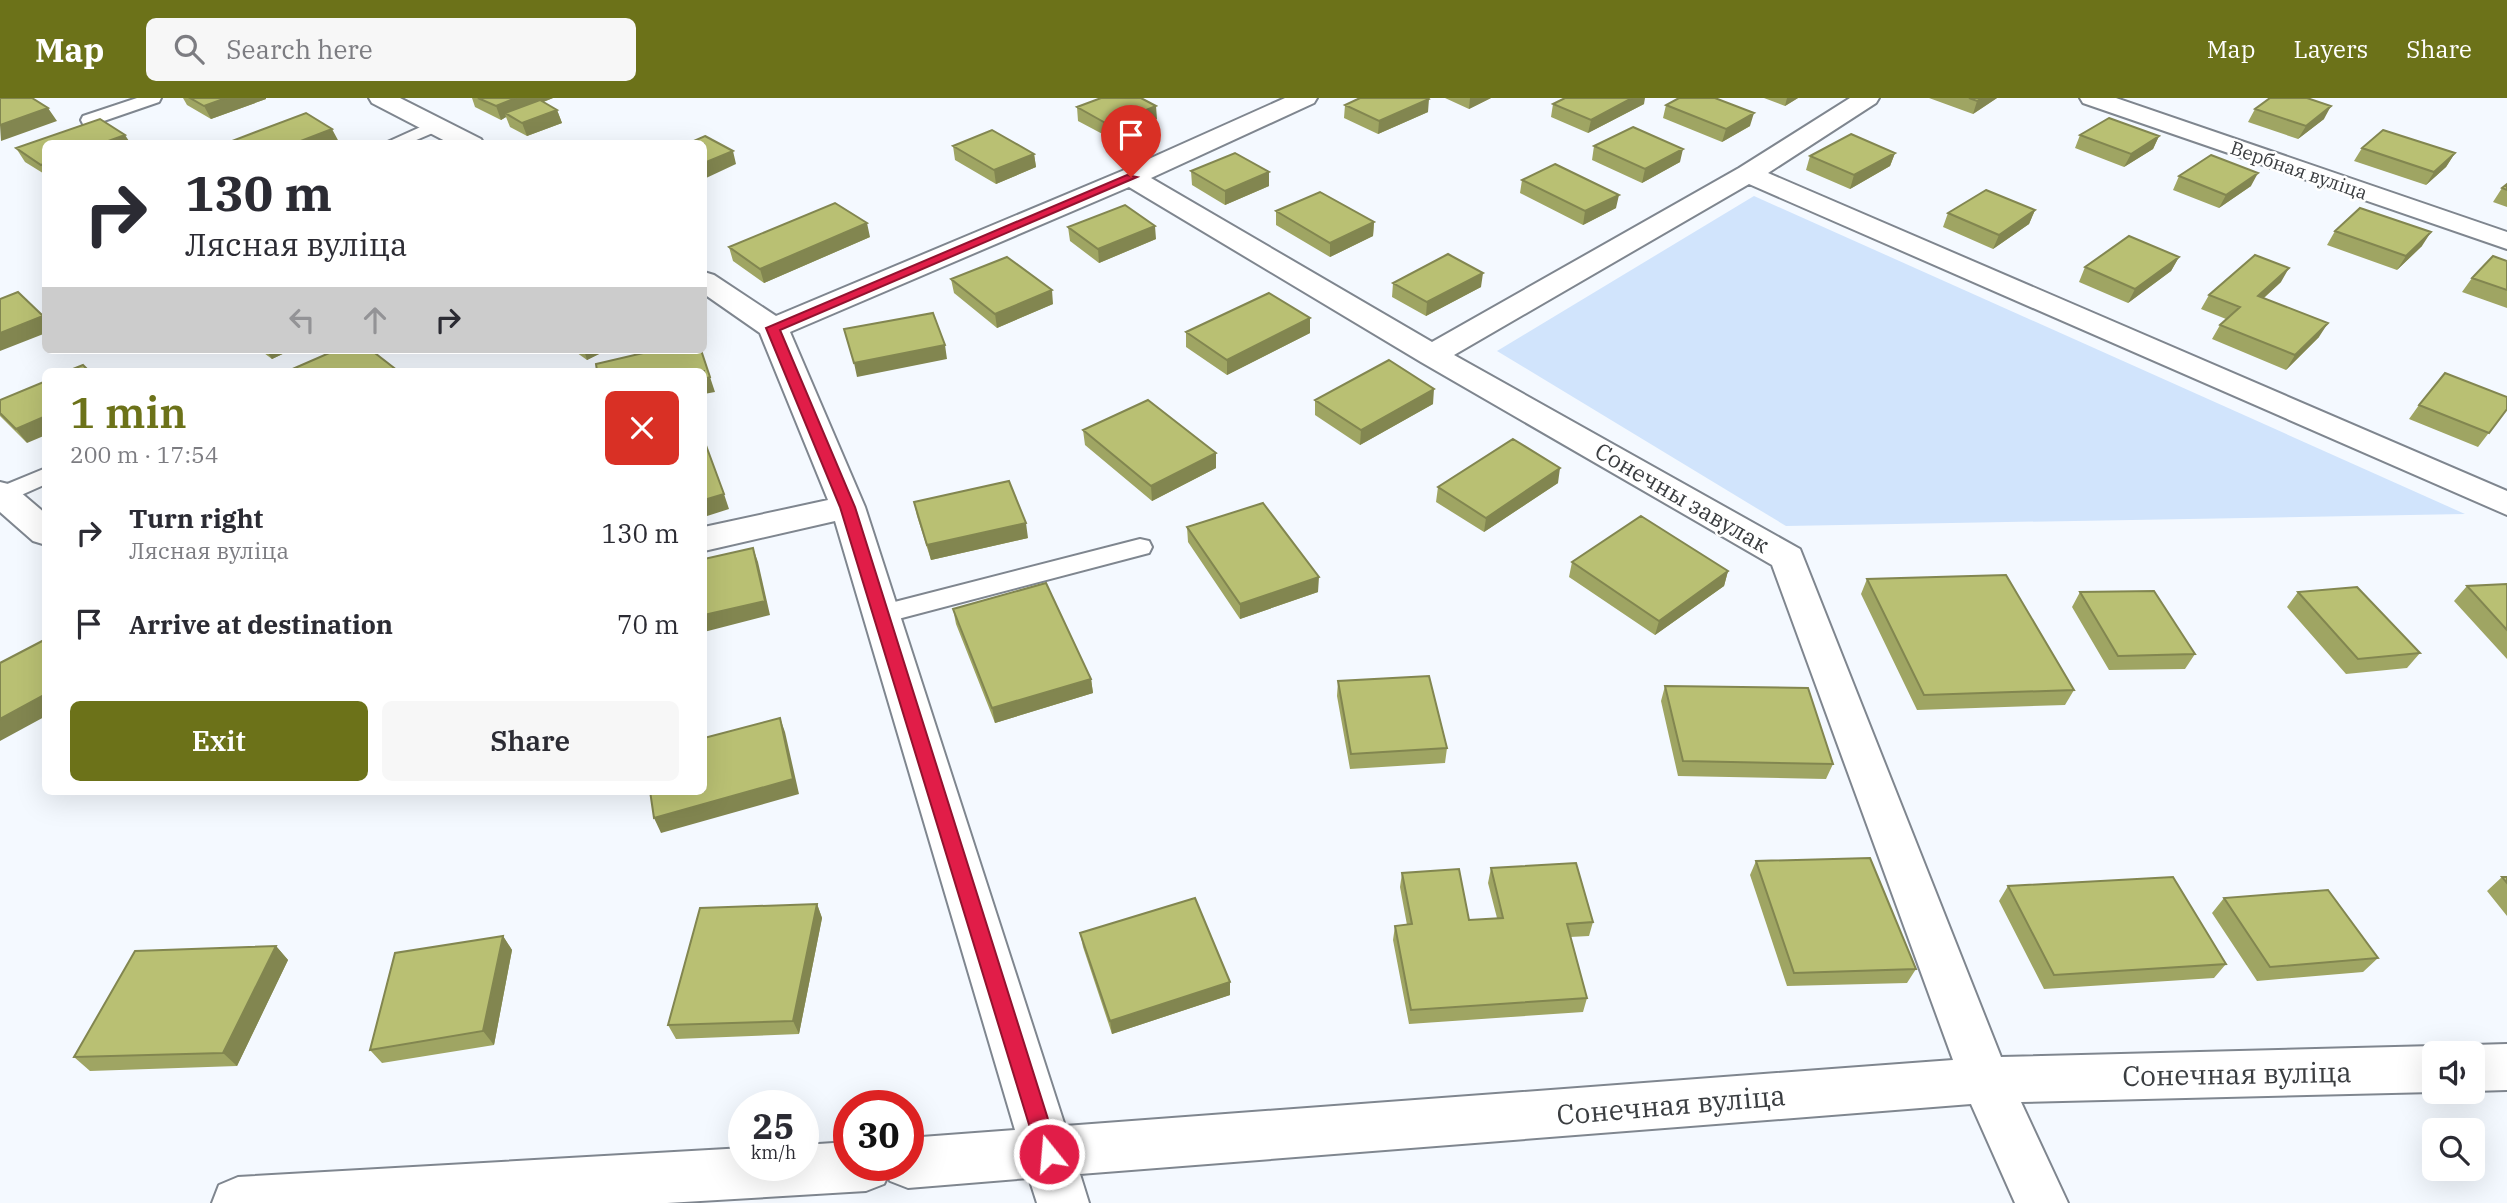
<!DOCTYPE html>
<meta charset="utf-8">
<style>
:root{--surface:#fff;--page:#f7f7f7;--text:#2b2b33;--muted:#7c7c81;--accent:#6c7219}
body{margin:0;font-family:"IBM Plex Serif",serif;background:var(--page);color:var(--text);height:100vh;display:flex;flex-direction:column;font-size:26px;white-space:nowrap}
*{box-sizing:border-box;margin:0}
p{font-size:23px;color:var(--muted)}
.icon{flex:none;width:38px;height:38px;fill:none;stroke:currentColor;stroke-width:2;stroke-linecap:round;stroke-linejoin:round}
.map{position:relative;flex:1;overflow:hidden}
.drawer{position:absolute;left:42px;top:270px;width:665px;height:427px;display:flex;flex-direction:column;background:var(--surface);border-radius:10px;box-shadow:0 7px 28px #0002}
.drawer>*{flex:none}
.hud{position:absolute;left:42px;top:42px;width:665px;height:214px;border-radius:10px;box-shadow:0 7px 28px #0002;background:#fff;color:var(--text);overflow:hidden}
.tools{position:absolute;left:2422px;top:943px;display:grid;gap:14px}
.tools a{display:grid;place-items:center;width:63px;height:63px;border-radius:10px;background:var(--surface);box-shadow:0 7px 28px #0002;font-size:35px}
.speed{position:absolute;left:728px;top:992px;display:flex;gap:14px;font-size:35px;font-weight:700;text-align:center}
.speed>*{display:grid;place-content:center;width:91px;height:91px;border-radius:50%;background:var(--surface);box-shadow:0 7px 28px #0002;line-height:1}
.speed small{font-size:18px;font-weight:400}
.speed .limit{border:10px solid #d22;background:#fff;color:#111}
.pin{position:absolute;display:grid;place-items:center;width:60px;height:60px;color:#fff;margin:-72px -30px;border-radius:50% 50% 50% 0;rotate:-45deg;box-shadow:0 0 7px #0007}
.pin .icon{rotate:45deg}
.me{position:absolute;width:77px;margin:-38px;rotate:343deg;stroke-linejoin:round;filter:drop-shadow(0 0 5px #0008)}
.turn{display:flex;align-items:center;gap:24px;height:147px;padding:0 28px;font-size:32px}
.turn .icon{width:91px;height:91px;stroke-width:2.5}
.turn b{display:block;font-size:49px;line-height:60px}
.lanes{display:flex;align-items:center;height:66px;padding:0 28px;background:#0003;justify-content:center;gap:35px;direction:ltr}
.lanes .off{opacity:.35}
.round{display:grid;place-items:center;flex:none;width:74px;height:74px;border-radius:10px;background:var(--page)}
.head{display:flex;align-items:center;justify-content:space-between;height:119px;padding:0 28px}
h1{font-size:42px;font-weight:600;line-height:52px;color:var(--accent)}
.button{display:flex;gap:14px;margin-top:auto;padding:14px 28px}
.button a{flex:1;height:80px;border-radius:10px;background:var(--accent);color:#fff;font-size:28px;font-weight:600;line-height:80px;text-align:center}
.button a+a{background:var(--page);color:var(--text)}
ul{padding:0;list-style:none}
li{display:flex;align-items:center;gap:21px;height:91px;padding:0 28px}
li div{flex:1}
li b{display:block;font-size:26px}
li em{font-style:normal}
header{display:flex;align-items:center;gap:42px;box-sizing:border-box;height:98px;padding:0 35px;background:var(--accent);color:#fff}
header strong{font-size:33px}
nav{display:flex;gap:38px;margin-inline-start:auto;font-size:24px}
.search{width:490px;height:63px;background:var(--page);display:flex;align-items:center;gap:18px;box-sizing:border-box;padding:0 24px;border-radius:10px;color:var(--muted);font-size:26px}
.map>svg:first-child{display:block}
</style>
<header>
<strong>Map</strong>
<div class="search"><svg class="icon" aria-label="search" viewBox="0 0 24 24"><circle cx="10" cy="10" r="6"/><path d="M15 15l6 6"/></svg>Search here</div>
<nav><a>Map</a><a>Layers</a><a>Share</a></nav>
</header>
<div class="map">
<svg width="2507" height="1105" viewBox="0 0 2507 1105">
<rect width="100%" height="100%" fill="#f4f9ff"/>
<path fill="#d1e4fc" d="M1754 98 2465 416 1786 428 1497 253Z"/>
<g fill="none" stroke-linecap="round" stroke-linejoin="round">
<defs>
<path id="service" d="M137 0H161L159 4 95 26H83L81 22 83 18Z
M436 22 442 23 445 27 442 31 407 46H383Z
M46 370V386L10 402 0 404V389Z
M1140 441 1149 443 1152 449 1149 455 879 526 870 523 866 517 870 511 879 508Z"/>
<path id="minor" d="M369 0H400L481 41 484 46H451L372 5Z
M1285 0H1317L1314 5 1151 80 1432 244 1739 70 1850 0H1879L1876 5 1768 75 2507 393V417L1749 86 1454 257 1800 451 2001 959 2434 948 2452 956H2434V994L2021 1004 2068 1105H2015L1971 1006 1080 1076 1089 1105H1037L1029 1080 908 1090 890 1083 888 1078 884 1086 866 1093 667 1105H212L219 1087 238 1079 744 1050V1068H803V1047L849 1044V1068H908V1040L1015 1032 835 423 704 453V429L828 402 760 235 704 196V174L714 177 776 218 1122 73ZM1129 89 1421 264 1772 467 1953 962 1065 1028 865 409 790 234Z
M2080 0H2116L2507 134V151L2083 5Z
M0 384 12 387 46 416V447L33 443 0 414Z
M2507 946V992L2473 993V956L2456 954 2473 947Z"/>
</defs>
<use href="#service" stroke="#7f868f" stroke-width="4"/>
<use href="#minor" stroke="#7f868f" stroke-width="4"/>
<use href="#service" fill="#fff" fill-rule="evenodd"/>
<use href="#minor" fill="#fff" fill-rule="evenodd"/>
</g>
<path fill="#9fa563" d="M183 0H266V1L211 21 187 7Z
M472 0H553L543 4 557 12 562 25 527 38 510 29 506 19 501 22 475 9Z
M1445 0H1491L1469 11Z
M1764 0H1798L1785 8Z
M1929 0H1997L1973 16Z
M1553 6H1644L1588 35 1551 19Z
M1345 7 1428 14 1378 36 1344 20Z
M1666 7 1750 28 1722 44 1663 20Z
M1077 9 1157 21 1110 40 1078 23Z
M2255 11 2324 21 2298 41 2248 24Z
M2080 37 2159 38 2153 51 2124 69 2075 50Z
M46 46V77L25 64 16 50Z
M953 48 1034 56 1036 69 996 86 955 62Z
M1594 48 1680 64 1642 85 1592 62Z
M2362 50 2455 55 2446 69 2426 87 2354 63Z
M1895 55 1890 68 1850 91 1806 72 1810 58Z
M1191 73 1269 88 1225 107 1192 87Z
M2179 78 2251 88 2219 110 2173 92Z
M1522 82 1616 110 1583 127 1520 95Z
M2507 86V109L2493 104 2502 90Z
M2035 112 2029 126 1993 151 1943 129 1948 115Z
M1276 113 1374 124 1373 138 1330 159 1276 127Z
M1068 129 1156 141 1099 165 1070 143Z
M2335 133 2422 148 2397 172 2327 147Z
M870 139 764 185 733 163 729 149Z
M2179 159 2171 173 2128 205 2079 184 2085 169Z
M2507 163V210L2462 194 2472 180Z
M951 181 1053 206 997 230 954 195Z
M2281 184 2264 200 2319 239 2286 272 2212 241 2220 227 2226 221 2201 211 2209 197Z
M1393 185 1481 189 1426 218 1392 199Z
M1186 234 1310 235 1227 277 1186 249Z
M260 252H291L272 261Z
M573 252H607L587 262Z
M0 302 27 345 0 318Z
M1315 302 1433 306 1360 347 1315 317Z
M2419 307 2507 311 2478 349 2409 321Z
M1083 332 1216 370 1152 403 1085 347Z
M1558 385 1484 434 1436 404 1438 389Z
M914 404 1028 440 931 462 917 418Z
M1187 429 1318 494 1240 521 1188 444Z
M1572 464 1728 473 1724 488 1655 537 1569 479Z
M1867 481 2074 592 2065 607 1917 612 1861 496Z
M2507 486V561L2454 503 2467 488Z
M2080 494 2195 556 2185 571 2109 572 2072 509Z
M2298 494 2420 555 2407 570 2346 576 2287 509Z
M953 511 1091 581 1093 595 995 625 956 526Z
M1338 583 1447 650 1445 665 1350 671 1337 598Z
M1665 588 1833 666 1826 681 1678 678 1661 603Z
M1756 763 1916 871 1907 885 1787 888 1750 777Z
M1491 770 1593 824 1589 838 1570 839 1587 900 1583 914 1409 926 1393 842 1395 828 1407 827 1400 789 1402 775 1469 822 1497 820 1488 785Z
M2502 779H2507V818L2487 793Z
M2008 788 2226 866 2214 880 2044 891 1999 803Z
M2224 800 2378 860 2363 874 2257 883 2212 815Z
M817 806 822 820 799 936 676 941 668 927Z
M1080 835 1230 884V897L1112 936 1083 849Z
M503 838 512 852 494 947 382 965 370 952Z
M276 848 288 862 237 968 90 973 74 959Z"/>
<path fill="#828650" d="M226 0H266V1L211 21 204 8Z
M516 0H553L509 18 505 15 506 19 501 22 496 8Z
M1470 0H1491L1469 11Z
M1632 0H1645L1644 6 1588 35 1591 22Z
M1787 0H1798L1785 8Z
M1982 0H1997L1973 16 1977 3Z
M1429 1 1428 14 1378 36 1379 23Z
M1156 8 1157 21 1110 40 1109 27Z
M2331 8 2324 21 2298 41 2306 28Z
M48 10 57 23 1 43 0 27Z
M557 12 562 25 527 38 522 25Z
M1754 15 1750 28 1722 44 1726 31Z
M332 31 339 44 335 46H293Z
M125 37 131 46H100Z
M2159 38 2153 51 2124 69 2131 56Z
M1683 51 1680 64 1642 85 1645 71Z
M733 53 736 66 704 81V65Z
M1895 55 1890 68 1850 91 1854 77Z
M2455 55 2446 69 2426 87 2434 74Z
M1034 56 1036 69 996 86 994 72Z
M1269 74V88L1225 107V93Z
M2258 75 2251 88 2219 110 2226 97Z
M1619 97 1616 110 1583 127 1585 113Z
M2035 112 2029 126 1993 151 1999 137Z
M1374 124 1373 138 1330 159V145Z
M867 125 870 139 764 185 760 171Z
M1155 128 1156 141 1099 165 1098 151Z
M2431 134 2422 148 2397 172 2406 158Z
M2179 159 2171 173 2128 205 2135 191Z
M2289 170 2281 184 2250 212 2258 198Z
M1483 175 1481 189 1426 218 1427 204Z
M1052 192 1053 206 997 230 995 216Z
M43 218 46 221V235L0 253V235Z
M1310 220V235L1227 277V262Z
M2328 225 2319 239 2286 272 2295 257Z
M945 247 947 261 857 279 854 265Z
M266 252H291L272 261Z
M584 252H607L587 262Z
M710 279 715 294 704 296V281Z
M1434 291 1433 306 1360 347 1361 332Z
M46 318V337L27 345 16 331Z
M1216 355V370L1152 403 1151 388Z
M1560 370 1558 385 1484 434 1486 420Z
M724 396 729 411 704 419V402Z
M1026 425 1028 440 931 462 927 447Z
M753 450 758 464 770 517 704 534V517Z
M1728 473 1724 488 1655 537 1659 523Z
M1319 479 1318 494 1240 521V506Z
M1091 581 1093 595 995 625 992 610Z
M46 596V618L0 643V621Z
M780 620 785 634 799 696 661 735 654 720Z
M817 806 822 820 799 936 793 923Z
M503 838 512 852 494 947 483 933Z
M276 848 288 862 237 968 223 955Z
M1230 884V897L1112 936 1110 923Z"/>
<path fill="#b9c073" stroke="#828650" stroke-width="2" d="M0 0H32L48 10 0 27Z
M190 0H226L204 8Z
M478 0H516L496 8Z
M1101 0H1141L1156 8 1109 27 1077 9Z
M1360 0H1428L1429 1 1379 23 1345 7Z
M1565 0H1632L1591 22 1553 6Z
M1679 0H1715L1754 15 1726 31 1666 7Z
M1969 0H1982L1977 3Z
M2270 0H2307L2331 8 2306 28 2255 11Z
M540 2 557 12 522 25 505 15Z
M306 15 332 31 293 46H236L232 43Z
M2109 20 2159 38 2131 56 2080 37Z
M100 21 125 37 100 46H46V65L41 67 16 50Z
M1633 29 1683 51 1645 71 1594 48Z
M992 32 1034 56 994 72 953 48Z
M2383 32 2455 55 2434 74 2362 50Z
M1851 36 1895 55 1854 77 1810 58Z
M705 38 733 53 704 65V46H687Z
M1235 55 1269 74 1225 93 1191 73Z
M2211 57 2258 75 2226 97 2179 78Z
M1555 66 1619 97 1585 113 1522 82Z
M2507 86V92L2502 90Z
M1986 92 2035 112 1999 137 1948 115Z
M1320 94 1374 124 1330 145 1276 113Z
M835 105 867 125 760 171 729 149Z
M1125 107 1155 128 1098 151 1068 129Z
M2360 110 2431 134 2406 158 2335 133Z
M2129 138 2179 159 2135 191 2085 169Z
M1448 156 1483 175 1427 204 1393 185Z
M2255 157 2289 170 2258 198 2328 225 2295 257 2220 227 2240 209 2209 197Z
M2493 158 2507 163V192L2472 180Z
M1007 159 1052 192 995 216 951 181Z
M18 194 43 218 0 235V201Z
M1269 195 1310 220 1227 262 1186 234Z
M933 215 945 247 854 265 844 231Z
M336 252H371L398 273H288Z
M656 252H701L710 279 704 281V273H597L596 266Z
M1389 262 1434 291 1361 332 1315 302Z
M83 267 89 273H68Z
M2445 275 2507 299V311L2489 335 2419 307Z
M46 283V318L16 331 0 315V302Z
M1148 302 1216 355 1151 388 1083 332Z
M1513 341 1560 370 1486 420 1438 389Z
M704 342 724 396 704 402Z
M1009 383 1026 425 927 447 914 404Z
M1263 405 1319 479 1240 506 1187 429Z
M1641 418 1728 473 1659 523 1572 464Z
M753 450 765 503 704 517V461Z
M2006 477 2074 592 1924 597 1867 481Z
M1046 485 1091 581 992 610 953 511Z
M2507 486V532L2467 488Z
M2357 489 2420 555 2358 561 2298 494Z
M2154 493 2195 556 2118 558 2080 494Z
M46 541V596L0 621V565Z
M1429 578 1447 650 1351 656 1338 583Z
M1665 588 1808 590 1833 666 1683 663Z
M780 620 793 681 654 720 650 693H704V640Z
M1870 760 1916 871 1794 875 1756 763Z
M1576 765 1593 824 1567 826 1587 900 1411 912 1395 828 1412 826 1402 775 1459 771 1469 822 1503 820 1491 770Z
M2173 779 2226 866 2054 877 2008 788Z
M2502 779H2507V785Z
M2328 792 2378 860 2270 869 2224 800Z
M1195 800 1230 884 1110 923 1080 835Z
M817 806 793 923 668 927 700 810Z
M503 838 483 933 370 952 395 855Z
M276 848 223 955 74 959 135 853Z"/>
<path fill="#e11d48" stroke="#92132f" stroke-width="2" d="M1127 77 1137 79 780 232 855 409 1059 1056 1056 1063 1049 1066 1041 1063 1038 1056 840 409 766 230Z"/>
<g text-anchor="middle" stroke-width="5" stroke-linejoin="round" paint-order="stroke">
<g font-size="19" fill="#3a3d40" stroke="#fff">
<text transform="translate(2299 72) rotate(19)" y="7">Вербная вуліца</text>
</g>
<g font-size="23" fill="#3a3d40" stroke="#fff">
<text transform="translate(1682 400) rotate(30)" y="8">Сонечны завулак</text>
</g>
<g font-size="28" fill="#3a3d40" stroke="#fff">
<text transform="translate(2237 976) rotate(-1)" y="10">Сонечная вуліца</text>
<text transform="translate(1671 1007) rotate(-5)" y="10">Сонечная вуліца</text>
</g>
</g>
</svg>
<div class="tools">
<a><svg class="icon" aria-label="sound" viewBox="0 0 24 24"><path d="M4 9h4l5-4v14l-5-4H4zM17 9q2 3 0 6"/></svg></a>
<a><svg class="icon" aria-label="search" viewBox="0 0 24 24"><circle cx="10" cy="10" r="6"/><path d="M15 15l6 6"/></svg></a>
</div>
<div class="speed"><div>25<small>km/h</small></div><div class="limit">30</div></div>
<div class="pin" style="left:1131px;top:79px;background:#d93025"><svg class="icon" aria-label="arrive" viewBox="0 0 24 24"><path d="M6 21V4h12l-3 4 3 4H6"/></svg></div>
<svg class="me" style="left:1049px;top:1056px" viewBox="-20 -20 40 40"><circle r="17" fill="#e11d48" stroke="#fff" stroke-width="3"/><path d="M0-11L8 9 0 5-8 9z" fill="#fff"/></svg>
<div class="hud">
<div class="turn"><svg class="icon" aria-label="right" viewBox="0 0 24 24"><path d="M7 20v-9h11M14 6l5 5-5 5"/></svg><div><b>130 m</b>Лясная вуліца</div></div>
<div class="lanes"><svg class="icon off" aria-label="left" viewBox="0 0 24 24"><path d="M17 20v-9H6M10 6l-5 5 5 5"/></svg><svg class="icon off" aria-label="ahead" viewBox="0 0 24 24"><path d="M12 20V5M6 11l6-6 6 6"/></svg><svg class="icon" aria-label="right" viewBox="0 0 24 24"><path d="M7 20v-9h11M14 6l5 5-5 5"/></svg></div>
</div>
<section class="drawer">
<div class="head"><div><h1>1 min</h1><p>200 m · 17:54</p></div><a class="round" style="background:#d93025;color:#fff"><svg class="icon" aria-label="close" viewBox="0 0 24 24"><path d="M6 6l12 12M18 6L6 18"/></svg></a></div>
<ul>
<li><svg class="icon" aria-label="right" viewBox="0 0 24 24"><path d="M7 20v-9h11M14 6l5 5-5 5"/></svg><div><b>Turn right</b><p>Лясная вуліца</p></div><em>130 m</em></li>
<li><svg class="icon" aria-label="arrive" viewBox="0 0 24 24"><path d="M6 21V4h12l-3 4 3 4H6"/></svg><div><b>Arrive at destination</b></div><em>70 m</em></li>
</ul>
<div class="button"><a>Exit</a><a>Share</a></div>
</section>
</div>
